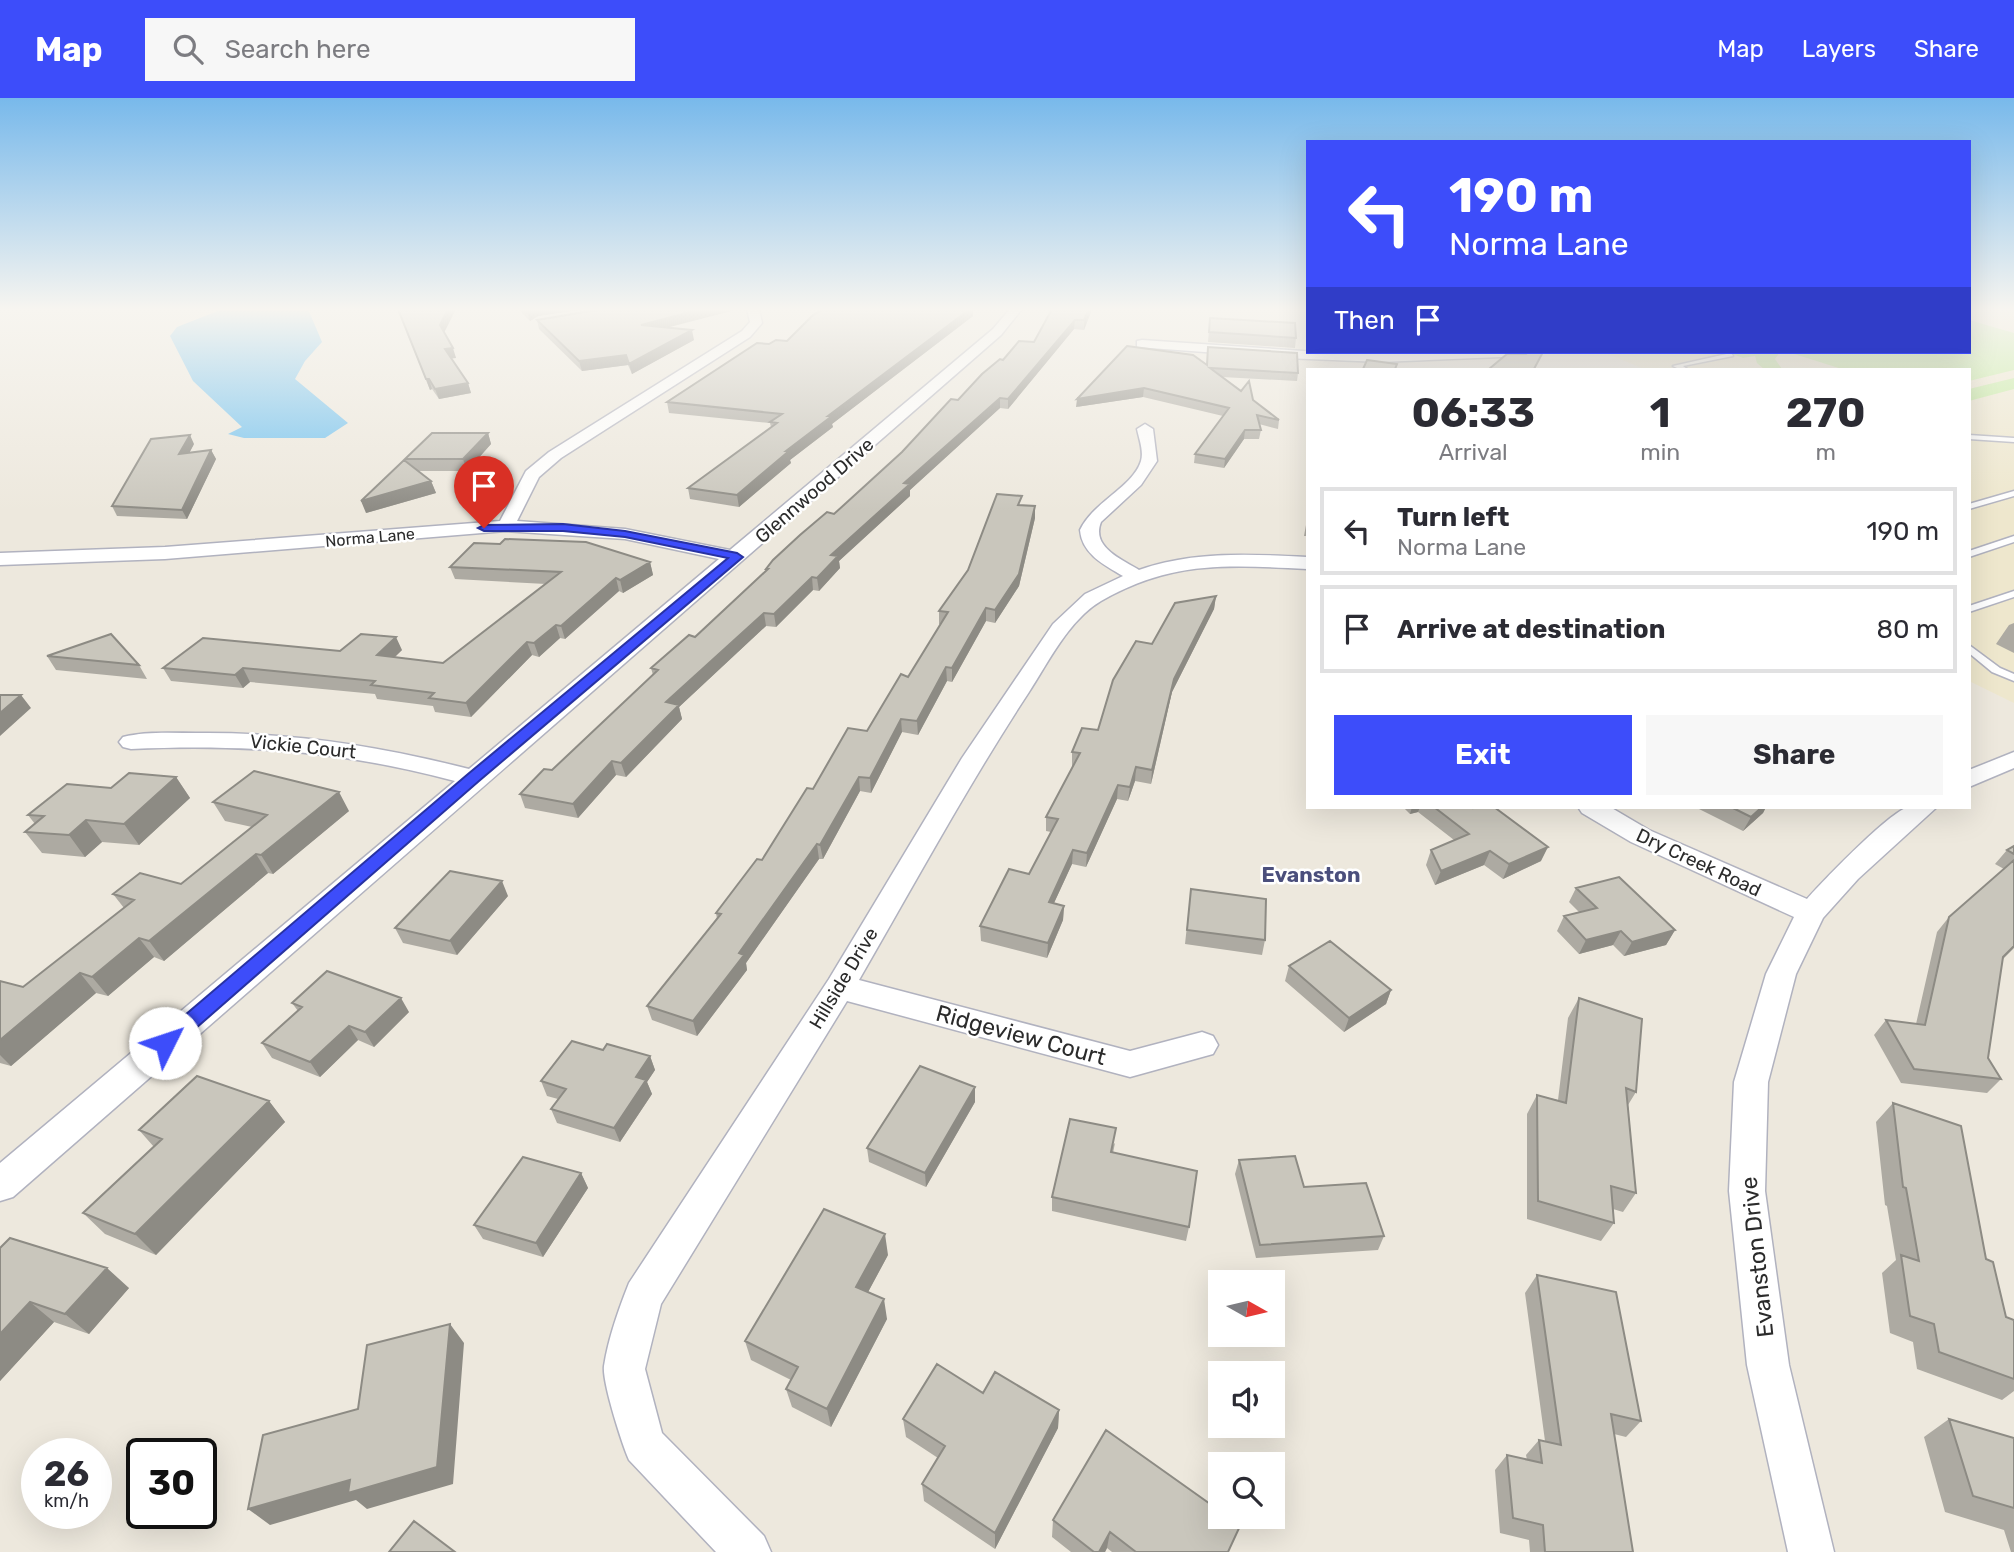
<!DOCTYPE html>
<style>
:root{--surface:#fff;--page:#f7f7f7;--text:#2b2b33;--muted:#7c7c81;--line:#e1e1e2;--accent:#3d4dfa}
body{margin:0;font-family:Rubik,sans-serif;background:var(--page);color:var(--text);height:100vh;display:flex;flex-direction:column;font-size:26px;white-space:nowrap}
*{box-sizing:border-box;margin:0}
p{font-size:23px;color:var(--muted)}
.icon{flex:none;width:38px;height:38px;fill:none;stroke:currentColor;stroke-width:2;stroke-linecap:round;stroke-linejoin:round}
.map{position:relative;flex:1;overflow:hidden}
.sheet{position:absolute;left:1306px;top:270px;width:665px;height:441px;display:flex;flex-direction:column;background:var(--surface);border-radius:0px;box-shadow:0 7px 28px #0002}
.sheet>*{flex:none}
.hud{position:absolute;left:1306px;top:42px;width:665px;height:214px;border-radius:0px;box-shadow:0 7px 28px #0002;background:#3d4dfa;color:#fff;overflow:hidden}
.needle{width:46px;rotate:98deg}
.tools{position:absolute;left:1208px;top:1172px;display:grid;gap:14px}
.tools a{display:grid;place-items:center;width:77px;height:77px;border-radius:0px;background:var(--surface);box-shadow:0 7px 28px #0002;font-size:35px}
.speed{position:absolute;left:21px;top:1340px;display:flex;gap:14px;font-size:35px;font-weight:700;text-align:center}
.speed>*{display:grid;place-content:center;width:91px;height:91px;border-radius:50%;background:var(--surface);box-shadow:0 7px 28px #0002;line-height:1}
.speed small{font-size:18px;font-weight:400}
.speed .limit{border:4px solid #111;border-radius:10px;background:#fff;color:#111}
.pin{position:absolute;display:grid;place-items:center;width:60px;height:60px;color:#fff;margin:-72px -30px;border-radius:50% 50% 50% 0;rotate:-45deg;box-shadow:0 0 7px #0007}
.pin .icon{rotate:45deg}
.me{position:absolute;width:77px;margin:-38px;rotate:49deg;stroke-linejoin:round;filter:drop-shadow(0 0 5px #0008)}
.turn{display:flex;align-items:center;gap:24px;height:147px;padding:0 28px;font-size:32px}
.turn .icon{width:91px;height:91px;stroke-width:2.5}
.turn b{display:block;font-size:49px;line-height:60px}
.then{display:flex;align-items:center;height:66px;padding:0 28px;background:#0003;gap:14px;font-size:26px}
.eta{display:flex;justify-content:space-evenly;align-items:center;height:119px;text-align:center}
.eta b{font-size:42px;font-weight:700;line-height:49px}
.button{display:flex;gap:14px;margin-top:auto;padding:14px 28px}
.button a{flex:1;height:80px;border-radius:0px;background:var(--accent);color:#fff;font-size:28px;font-weight:700;line-height:80px;text-align:center}
.button a+a{background:var(--page);color:var(--text)}
ul{padding:0;list-style:none}
li{display:flex;align-items:center;gap:21px;height:88px;margin:0 14px 10px;padding:0 14px;border:4px solid var(--line);border-radius:0px}
li div{flex:1}
li b{display:block;font-size:26px}
li em{font-style:normal}
header{display:flex;align-items:center;gap:42px;box-sizing:border-box;height:98px;padding:0 35px;background:var(--accent);color:#fff}
header strong{font-size:33px}
nav{display:flex;gap:38px;margin-inline-start:auto;font-size:24px}
.search{width:490px;height:63px;background:var(--page);display:flex;align-items:center;gap:18px;box-sizing:border-box;padding:0 24px;border-radius:0px;color:var(--muted);font-size:26px}
.map>svg:first-child{display:block}
</style>
<header>
<strong>Map</strong>
<div class="search"><svg class="icon" aria-label="search" viewBox="0 0 24 24"><circle cx="10" cy="10" r="6"/><path d="M15 15l6 6"/></svg>Search here</div>
<nav><a>Map</a><a>Layers</a><a>Share</a></nav>
</header>
<div class="map">
<svg width="2014" height="1454" viewBox="0 0 2014 1454">
<rect width="100%" height="100%" fill="#ede8dd"/>
<path fill="#eee7cd" d="M1969 211H2014V605L1969 583V271H1644L1603 254H1969Z"/>
<path fill="#beeb95" d="M1969 222 2014 235V272L1969 283V271H1842L1791 255 1969 254Z
M1727 254H1780L1775 261 1782 271H1764L1757 265 1755 258 1743 260Z
M2014 280V291L1969 303V291Z"/>
<path fill="#70c1ef" d="M223 211H308L322 244 305 263 295 281 348 325 325 340H244L228 336 242 329 193 283 170 238 177 229Z"/>
<g fill="none" stroke-linecap="round" stroke-linejoin="round">
<defs>
<path id="lane" d="M1731 255 1733 258 1683 268 1687 271H1679L1673 268Z
M1969 337 2014 340V344L1969 341Z
M2014 393V398L1969 411V406Z
M2014 438V444L1969 459V453Z
M2014 493V499L1969 514V508Z
M1969 547 2000 570 2014 576V583L1992 574 1969 555Z"/>
<path id="street" d="M747 211H759L762 225 750 239 561 360 539 379 517 423 625 431 730 452 993 231 1010 211H1022L1001 237 13 1099 0 1103V1065L455 683C343 653 246 646 131 651L123 649 119 644 123 639C146 633 173 635 198 635 291 634 379 648 469 671L719 461 625 441 506 433 165 461 0 467V455L165 449 500 423 526 373 549 354 742 233 750 224Z
M1142 242 1333 255 1531 254 1524 258 1381 264 1285 260 1137 249V243Z
M1145 326 1153 331 1157 363 1141 387 1101 424C1091 449 1121 461 1139 472 1193 453 1250 456 1307 459V471C1229 467 1172 462 1101 503 1069 522 1049 563 1029 594 968 687 915 785 859 882L1130 953 1202 934 1213 938 1218 947 1213 956 1130 979 847 903 661 1206 645 1271 662 1335 764 1438 771 1454H716L629 1362C622 1346 602 1284 604 1268 608 1241 619 1210 629 1185L829 881 962 660 1053 526 1085 496 1123 478C1104 467 1082 456 1080 432 1093 404 1133 389 1141 363 1144 353 1139 341 1137 331Z
M2014 654V670L1969 689V672Z
M1578 709H1610L1649 732 1807 801C1822 784 1891 712 1909 709 1918 707 1928 709 1937 709L1858 781 1823 820 1796 876 1768 984 1765 1093 1789 1267 1834 1454H1788L1747 1267 1729 1093 1734 984 1766 876 1794 819 1631 744 1582 715Z"/>
</defs>
<use href="#lane" stroke="#b1b2bf" stroke-width="3"/>
<use href="#street" stroke="#b1b2bf" stroke-width="3"/>
<use href="#lane" fill="#fff" fill-rule="evenodd"/>
<use href="#street" fill="#fff" fill-rule="evenodd"/>
</g>
<path fill="#adaaa2" d="M397 211 444 235 456 260H451L468 285 471 295 439 301 432 291 430 292Z
M521 211H583L538 218 530 223 522 215Z
M1092 211 1084 232 1074 231 1008 311 1000 310 910 392V398L839 463 840 470 819 493 813 492 776 529 766 528 679 609 682 621 626 679 616 677 578 720 525 710 520 696 552 672 653 577 651 570 695 539 766 473V471L834 416 1003 262Z
M973 218 832 326 833 329 790 362 791 365 739 409 690 401 688 390 771 329 770 325 669 315 667 304 769 246Z
M1210 220 1296 240 1295 250 1208 244Z
M537 222 668 230 694 242 632 276 628 267 582 273 539 231Z
M1206 267 1298 275 1297 283 1222 279 1279 322 1278 331 1259 326 1261 332 1259 341H1244L1224 370 1194 365 1195 356 1223 318 1143 299 1076 309Z
M488 335 491 346 467 373H418L431 383 436 395 366 415 406 364 405 361Z
M194 346 189 355 211 352 216 361 187 421 117 418 112 408Z
M1021 407 1035 420 1019 488 995 525 986 523 952 584 947 583 918 637 902 634 871 695 860 693 823 761H819L746 865 747 872 697 938 652 922 647 908 717 821 716 815 762 762 813 691 867 633 908 579 941 526H939V513Z
M1307 425V438H1304L1306 427Z
M650 464 653 477 623 495 619 493 565 541 560 540 539 559 532 557 471 619 435 614 433 608 377 601 375 596 250 584 243 590 171 583 163 570 340 553 402 552 395 559 443 565 546 486 455 481 450 469Z
M1216 498 1214 511 1172 594 1151 686 1135 683 1128 703 1117 701 1086 769 1072 766 1054 805 1064 808 1063 822 1047 860 981 843 980 828 1029 776 1051 734 1046 733V719L1073 668H1072V654L1098 632 1152 546Z
M2014 525V555L1996 546 2009 527Z
M47 558 139 567 147 581 56 572Z
M176 679 190 700 139 747 102 744 85 759 42 755 25 734 35 726 28 717 111 690Z
M213 704 349 713 273 776 268 775 164 863 154 859 108 898 96 895 11 968 0 965V883L23 889 124 810 113 796 181 786 252 729 225 723Z
M1403 709H1472L1541 763 1503 781 1484 767 1435 787 1426 767 1431 752 1454 742 1418 714 1410 716Z
M1695 709H1766L1763 715 1743 733Z
M2014 748V850L2003 861 1988 960 2001 981 1987 995 1901 985 1874 937 1886 922 1916 926 1937 834 1949 819 2004 771 1995 766 2007 752Z
M1576 790 1675 832 1666 847 1624 858 1613 847 1579 856 1557 833 1564 818 1579 814 1569 804Z
M1191 791 1265 842 1262 857 1185 846Z
M508 798 457 857 403 845 395 830Z
M1289 868 1391 892 1386 906 1344 934 1285 883Z
M1579 900 1636 994 1628 1007 1636 1095 1623 1114 1613 1111 1614 1125 1601 1143 1527 1121V1016L1537 997 1558 1002 1568 920Z
M292 905 409 914 374 949 358 942 320 979 272 960 262 945 298 913Z
M603 952 650 958 655 972 647 984 652 996 620 1044 557 1025 551 1011 558 1001 547 998 541 983Z
M975 989V1004L926 1089 869 1064 867 1050Z
M269 1003 285 1024 156 1157 105 1136 83 1115 154 1049 139 1032Z
M1893 1005 1986 1161 2006 1219 2014 1222V1293L2002 1302 1917 1271 1913 1244 1890 1235 1882 1175 1896 1162 1887 1108 1885 1107 1876 1024Z
M1115 1045 1113 1055 1189 1129 1186 1143 1052 1113V1099Z
M1239 1062 1304 1089 1384 1138 1378 1152 1256 1160 1235 1076Z
M581 1075 588 1090 543 1159 483 1141 474 1127Z
M0 1150 129 1190 89 1236 54 1224 0 1283Z
M888 1157 868 1194 887 1221 831 1329 792 1309 786 1291 791 1282 751 1262 745 1243Z
M1537 1177 1641 1323 1626 1339 1614 1336 1633 1454H1530L1529 1442 1500 1435 1495 1372 1507 1357 1527 1362 1526 1357 1539 1342 1545 1343 1525 1195Z
M983 1295 1059 1312 1058 1330 995 1451 924 1403 922 1386 938 1360 906 1339 903 1321Z
M1949 1321 2014 1340V1454H2011L2004 1432 1945 1414 1924 1339Z
M1053 1422 1229 1454H1112L1107 1450 1105 1454H1071L1052 1439Z"/>
<path fill="#8d8b84" d="M448 211H456L443 237 440 227Z
M532 211H583L538 218 530 223 528 214Z
M702 211H739L643 236 641 227Z
M970 211H973V218L832 326 833 329 790 362 791 365 739 409 737 397 786 353 828 318Z
M1089 211H1092L1084 232V222Z
M1075 222 1074 231 1008 311V301Z
M692 232 694 242 632 276 629 266Z
M453 250 456 260 448 261 445 251Z
M626 257 628 267 582 273 579 263Z
M426 281H429L432 291 430 292Z
M468 285 471 295 439 301 435 291Z
M1144 290 1143 299 1076 309 1077 301Z
M1000 300V310L910 392V398L839 463 840 470 819 493 817 480 831 457 904 385Z
M1245 332 1244 341 1224 370 1225 361Z
M488 335 491 346 467 373 463 361Z
M190 337 194 346 184 365 179 356Z
M211 352 216 361 187 421 182 412Z
M431 383 436 395 366 415 361 403Z
M1035 408V420L1019 488 995 525V512Z
M650 464 653 477 623 495 620 482Z
M812 479 813 492 776 529 774 516Z
M616 480 619 493 565 541 561 528Z
M1216 498 1214 511 1172 594 1151 686 1152 672 1174 581Z
M986 510V523L952 584V570Z
M764 515 766 528 679 609 682 621 626 679 621 665 666 604Z
M556 527 560 540 539 559 534 545Z
M396 539 402 552 383 570 377 557Z
M527 544 532 557 471 619 466 605Z
M946 569 947 583 918 637 917 623Z
M243 570 250 584 243 590 235 577Z
M21 597 31 610 0 638V615Z
M901 621 902 634 871 695 870 680Z
M612 663 616 677 578 720 573 706Z
M1136 669 1135 683 1128 703 1130 689Z
M176 679 190 700 139 747 124 726Z
M859 679 860 693 823 761 820 747Z
M1118 687 1117 701 1086 769 1087 755Z
M339 694 349 713 273 776 261 757Z
M1412 709H1420L1418 714 1410 716Z
M1762 709H1766L1763 715 1743 733 1751 719Z
M86 722 102 744 85 759 69 737Z
M817 746 819 761 746 865 747 872 697 938 693 923 739 855Z
M1548 749 1541 763 1503 781 1509 766Z
M1073 752 1072 766 1048 818 1049 804Z
M1490 753 1484 767 1435 787 1441 773Z
M256 756 268 775 164 863 149 843Z
M502 783 508 798 457 857 450 843Z
M1064 808 1063 822 1047 860 1048 845Z
M1675 832 1666 847 1624 858 1632 844Z
M1621 833 1613 847 1579 856 1586 842Z
M139 840 154 859 108 898 92 879Z
M80 875 96 895 11 968 0 957V942Z
M1391 892 1386 906 1344 934 1349 920Z
M401 900 409 914 374 949 365 934Z
M349 928 358 942 320 979 310 964Z
M650 958 655 972 647 984 652 996 620 1044 614 1030 636 979Z
M975 989V1004L926 1089 925 1075Z
M269 1003 285 1024 156 1157 135 1136Z
M581 1075 588 1090 543 1159 536 1145Z
M885 1136 888 1157 860 1209 856 1189Z
M107 1170 129 1190 89 1236 65 1216Z
M884 1201 887 1221 831 1329 827 1311Z
M30 1204 54 1224 0 1283V1236Z
M450 1226 464 1245 453 1386 367 1411 356 1402 270 1427 248 1411Z
M1059 1312 1058 1330 995 1451V1435Z
M1110 1434 1107 1450 1105 1454H1099Z"/>
<path fill="#c9c6bc" stroke="#8d8b84" stroke-width="2" d="M398 211H448L440 227 453 250 445 251 468 285 435 291 429 281H426Z
M602 211H702L641 227 692 232 629 266 626 257 579 263 537 222Z
M823 211H970L828 318H832L786 353H789L737 397 688 390 777 325 770 324 782 316 667 304 757 245 769 246 776 242 787 243 813 217Z
M1052 211H1089L1084 222H1075L1008 301 1000 300 904 385 910 386 831 457 838 458 817 480 812 479 774 516 764 515 666 604 679 607 621 665 612 663 573 706 520 696 544 671 552 672 658 572 651 570 689 537 695 539 768 471H766L773 462 800 437 827 414 834 416 902 354 951 301 958 302 982 276 1000 261 1003 262 1019 243 1034 244Z
M1210 220 1295 225 1296 240 1209 234Z
M1127 248 1193 257 1207 267 1208 249 1297 255 1298 275 1210 270 1241 293 1249 283 1253 302 1279 322 1257 317 1261 332H1245L1225 361 1195 356 1229 310 1144 290 1077 301Z
M1529 254H1543L1534 271H1489L1507 256H1526Z
M1367 262 1397 266 1395 271H1363Z
M432 335H488L463 361H405Z
M190 337 179 356 211 352 182 412 112 408 151 341Z
M404 362 431 383 361 403Z
M997 396 1022 398 1018 407 1035 408 1019 476 995 512 986 510 952 570 946 569 917 623 901 621 870 680 859 679 820 747 817 746 739 855 744 857 693 923 647 908 721 816 716 815 757 761 762 762 807 690 813 691 848 630 867 633 901 576 908 579 948 514 939 513 968 472Z
M505 441 586 444 650 464 620 482 616 480 561 528 556 527 534 545 527 544 466 605 429 600 434 595 371 587 375 583 243 570 235 577 163 570 203 540 340 553 361 536 396 539 377 557 443 565 561 474 450 469 474 445 500 446Z
M1216 498 1174 581 1152 672 1136 669 1130 689 1118 687 1087 755 1073 752 1049 804 1064 808 1048 845 980 828 1009 771 1029 776 1058 721 1046 719 1080 655 1072 654 1082 630 1098 632 1113 582 1136 543 1152 546 1175 505Z
M111 536 139 567 47 558Z
M0 597H21L0 615Z
M254 673 339 694 261 757 256 756 149 843 139 840 92 879 80 875 0 942V883L23 889 134 802 113 796 140 775 181 786 267 717 213 704Z
M129 675 176 679 124 726 86 722 69 737 25 734 44 718 28 717 67 686 111 690Z
M1434 709H1472L1473 710 1476 709H1494L1548 749 1509 766 1490 753 1441 773 1431 752 1469 736Z
M1731 709H1762L1751 719Z
M2014 748V756L2007 752Z
M2014 762V848L2003 859 1988 960 2001 981 1914 971 1886 922 1925 927 1949 819Z
M450 773 502 783 450 843 395 830Z
M1619 779 1675 832 1632 844 1621 833 1586 842 1564 818 1597 810 1576 790Z
M1191 791 1266 801 1265 842 1187 832Z
M1330 843 1391 892 1349 920 1289 868Z
M327 873 401 900 365 934 349 928 310 964 262 945 302 909 292 905Z
M1579 900 1642 921 1636 994 1626 990 1636 1095 1611 1088 1614 1125 1538 1103 1537 997 1566 1005Z
M572 943 603 952 607 946 650 958 636 979 646 982 614 1030 551 1011 566 991 541 983Z
M920 968 975 989 925 1075 867 1050Z
M197 978 269 1003 135 1136 83 1115 162 1041 139 1032Z
M1893 1005 1961 1028 1986 1161 1993 1164 2006 1219 2014 1222V1281L1939 1254 1934 1226 1910 1218 1901 1157 1919 1163 1906 1090 1903 1089Z
M1070 1021 1116 1030 1111 1054 1197 1073 1189 1129 1052 1099Z
M1295 1058 1304 1089 1366 1085 1384 1138 1260 1147 1239 1062Z
M523 1059 581 1075 536 1145 474 1127Z
M824 1111 885 1136 856 1189 884 1201 827 1311 786 1291 798 1269 745 1243Z
M10 1140 107 1170 65 1216 30 1204 0 1236V1150Z
M1537 1177 1616 1194 1641 1323 1611 1316 1633 1454H1545L1543 1427 1513 1420 1507 1357 1542 1365 1539 1342 1561 1347Z
M450 1226 437 1369 348 1395 350 1382 248 1411 263 1337 358 1311 367 1247Z
M937 1266 983 1295 995 1274 1059 1312 995 1435 922 1386 945 1348 903 1321Z
M1949 1321 2014 1340V1410L1973 1398Z
M1106 1332 1220 1413V1419H1228L1240 1428 1228 1454H1136L1110 1434 1099 1454H1094L1053 1422Z
M414 1423 455 1454H389Z"/>
<linearGradient id="sky" x2="0" y2="1"><stop stop-color="#78b9eb"/><stop offset="0.51" stop-color="#f7f5f0"/><stop offset="1" stop-color="#f7f5f0" stop-opacity="0"/></linearGradient>
<rect width="2014" height="414" fill="url(#sky)"/>
<path fill="#3d4dfa" stroke="#2832a2" stroke-width="2" d="M563 426 625 433 737 455 743 459 479 683 172 951 165 953 158 951 155 945 158 940 468 676 728 460 625 439 563 433H484L478 430 484 427Z"/>
<g text-anchor="middle" stroke-width="5" stroke-linejoin="round" paint-order="stroke">
<g font-size="16" fill="#2b2b2b" stroke="#fff">
<text transform="translate(370 439) rotate(-5)" y="6">Norma Lane</text>
</g>
<g font-size="19" fill="#2b2b2b" stroke="#fff">
<text transform="translate(814 392) rotate(-41)" y="7">Glennwood Drive</text>
<text transform="translate(303 648) rotate(6)" y="7">Vickie Court</text>
<text transform="translate(1699 764) rotate(25)" y="7">Dry Creek Road</text>
<text transform="translate(843 880) rotate(-59)" y="7">Hillside Drive</text>
</g>
<g font-size="21" font-weight="bold" fill="#4b4f7c" stroke="#fff">
<text x="1311" y="784">Evanston</text>
</g>
<g font-size="23" fill="#2b2b2b" stroke="#fff">
<text transform="translate(1021 937) rotate(15)" y="8">Ridgeview Court</text>
<text transform="translate(1757 1159) rotate(-96)" y="8">Evanston Drive</text>
</g>
</g>
</svg>
<div class="tools">
<a><svg class="needle" viewBox="-14 -14 28 28"><path d="M0-13l5 13h-10z" fill="#e53935"/><path d="M0 13l5-13h-10z" fill="#7c7c81"/></svg></a>
<a><svg class="icon" aria-label="sound" viewBox="0 0 24 24"><path d="M4 9h4l5-4v14l-5-4H4zM17 9q2 3 0 6"/></svg></a>
<a><svg class="icon" aria-label="search" viewBox="0 0 24 24"><circle cx="10" cy="10" r="6"/><path d="M15 15l6 6"/></svg></a>
</div>
<div class="speed"><div>26<small>km/h</small></div><div class="limit">30</div></div>
<div class="pin" style="left:484px;top:430px;background:#d93025"><svg class="icon" aria-label="arrive" viewBox="0 0 24 24"><path d="M6 21V4h12l-3 4 3 4H6"/></svg></div>
<svg class="me" style="left:165px;top:945px" viewBox="-20 -20 40 40"><circle r="19" fill="#fff"/><path d="M0-13L10 11 0 6-10 11z" fill="#3d4dfa"/></svg>
<div class="hud">
<div class="turn"><svg class="icon" aria-label="left" viewBox="0 0 24 24"><path d="M17 20v-9H6M10 6l-5 5 5 5"/></svg><div><b>190 m</b>Norma Lane</div></div>
<div class="then">Then<svg class="icon" aria-label="arrive" viewBox="0 0 24 24"><path d="M6 21V4h12l-3 4 3 4H6"/></svg></div>
</div>
<section class="sheet">
<div class="eta">
<div><b>06:33</b><p>Arrival</p></div>
<div><b>1</b><p>min</p></div>
<div><b>270</b><p>m</p></div>
</div>
<ul>
<li><svg class="icon" aria-label="left" viewBox="0 0 24 24"><path d="M17 20v-9H6M10 6l-5 5 5 5"/></svg><div><b>Turn left</b><p>Norma Lane</p></div><em>190 m</em></li>
<li><svg class="icon" aria-label="arrive" viewBox="0 0 24 24"><path d="M6 21V4h12l-3 4 3 4H6"/></svg><div><b>Arrive at destination</b></div><em>80 m</em></li>
</ul>
<div class="button"><a>Exit</a><a>Share</a></div>
</section>
</div>
